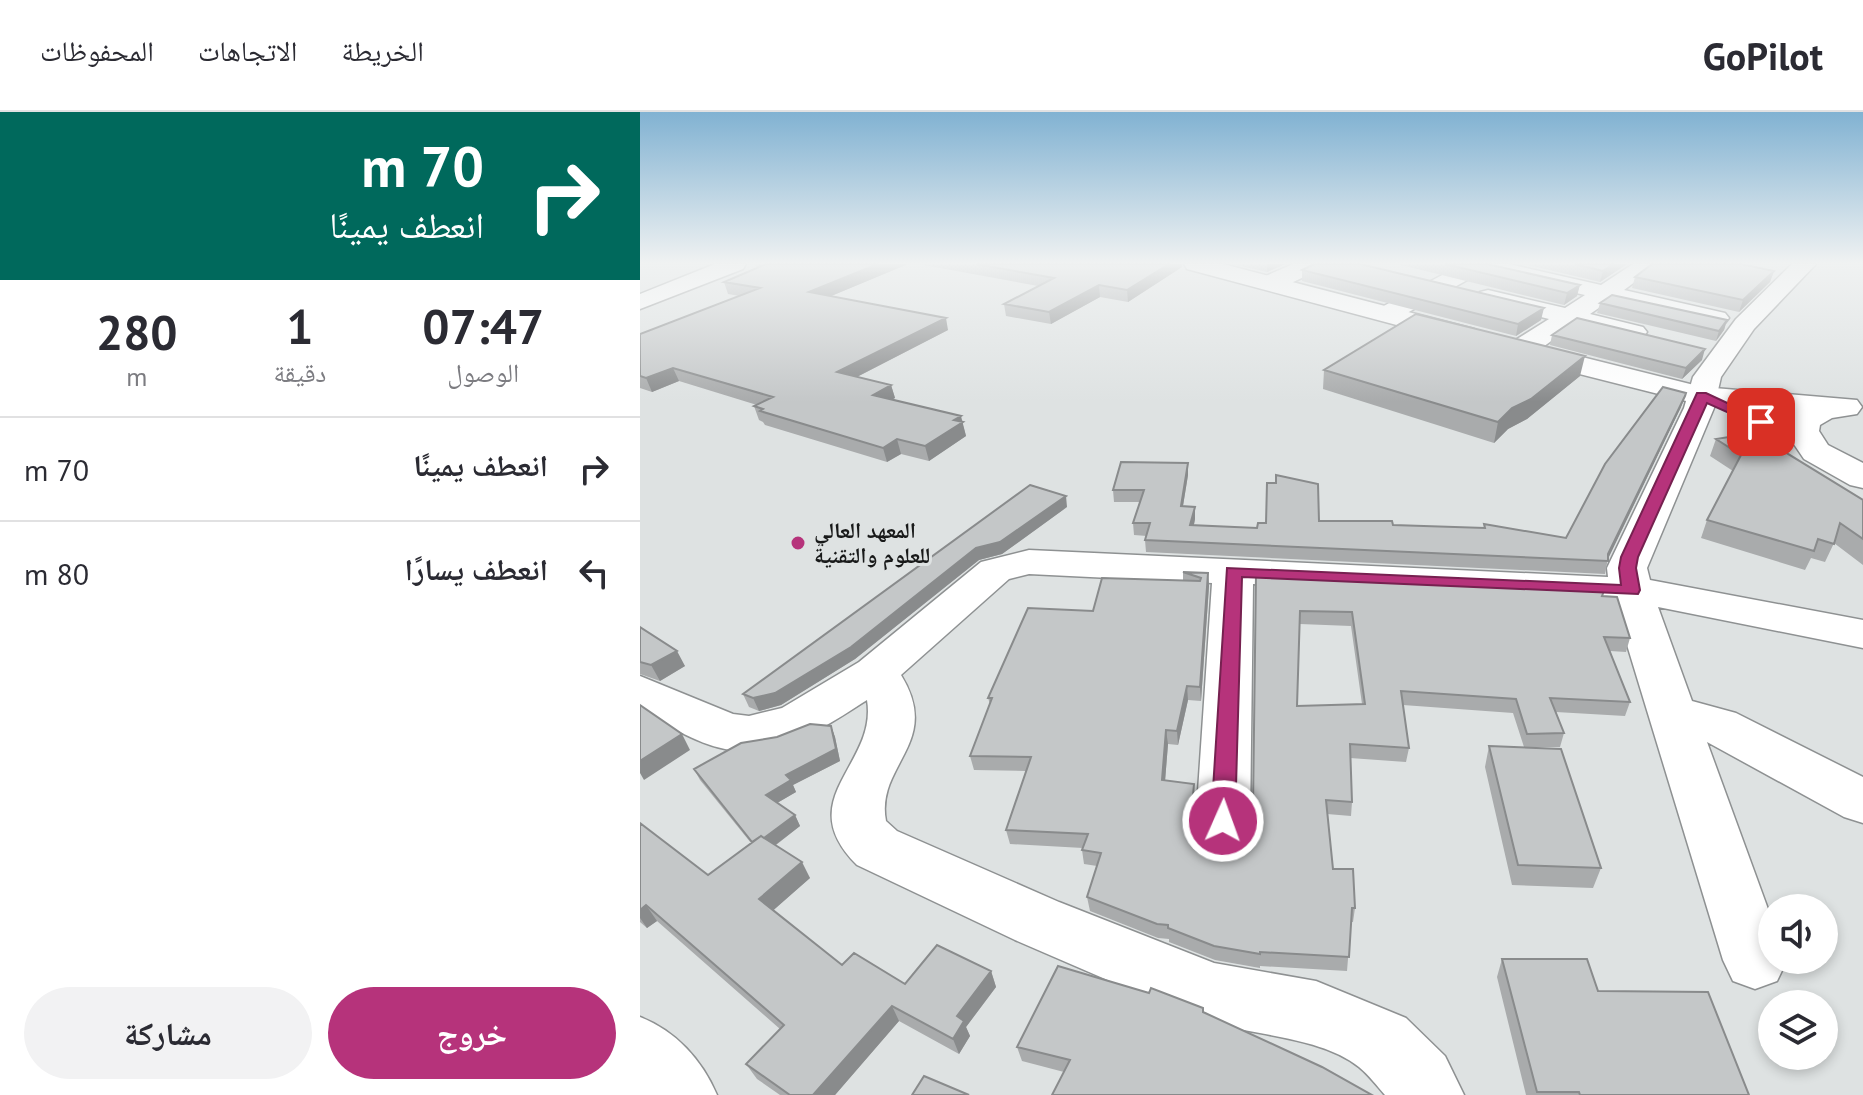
<!DOCTYPE html>
<html lang="ar">
<meta charset="utf-8">
<style>
:root{--surface:#fff;--page:#f2f2f3;--text:#2b2b33;--muted:#7c7c81;--line:#e1e1e2;--accent:#b6337b}
body{margin:0;font-family:"PT Sans","Noto Naskh Arabic",sans-serif;background:var(--page);color:var(--text);direction:rtl;height:100vh;display:flex;flex-direction:column;font-size:30px;white-space:nowrap}
*{box-sizing:border-box;margin:0}
p{font-size:26px;color:var(--muted)}
.icon{flex:none;width:44px;height:44px;fill:none;stroke:currentColor;stroke-width:2;stroke-linecap:round;stroke-linejoin:round}
.map{position:relative;flex:1;overflow:hidden;direction:ltr}
.drawer{display:flex;flex-direction:column;background:var(--surface);width:640px}
.drawer>*{flex:none}
.banner{background:#00695c;color:#fff;overflow:hidden}
.controls{position:absolute;left:1118px;top:782px;display:grid;gap:16px}
.controls a{display:grid;place-items:center;width:80px;height:80px;border-radius:50%;background:var(--surface);box-shadow:0 4px 12px #0003;font-size:40px}
.pin{position:absolute;display:grid;place-items:center;width:68px;height:68px;color:#fff;margin:-34px;border-radius:16px;box-shadow:0 4px 12px #0006}
.me{position:absolute;width:88px;margin:-44px;rotate:2deg;stroke-linejoin:round;filter:drop-shadow(0 0 6px #0008)}
.turn{display:flex;align-items:center;gap:28px;height:168px;padding:0 24px;font-size:36px}
.turn .icon{width:104px;height:104px;stroke-width:2.5}
.turn b{display:block;font-size:56px;line-height:68px}
.eta{display:flex;justify-content:space-evenly;align-items:center;height:136px;text-align:center}
.eta b{font-size:48px;font-weight:700;line-height:56px}
.cta{display:flex;gap:16px;margin-top:auto;padding:16px 24px}
.cta a{flex:1;height:92px;border-radius:48px;background:var(--accent);color:#fff;font-size:32px;font-weight:700;line-height:92px;text-align:center}
.cta a+a{background:var(--page);color:var(--text)}
ul{padding:0;list-style:none}
li{display:flex;align-items:center;gap:24px;height:104px;padding:0 24px;border-top:2px solid var(--line)}
li div{flex:1}
li b{display:block;font-size:30px}
li em{font-style:normal}
header{display:flex;align-items:center;gap:48px;box-sizing:border-box;height:112px;padding:0 40px;background:var(--surface);border-bottom:2px solid var(--line)}
header strong{font-size:38px}
nav{display:flex;gap:44px;margin-inline-start:auto;font-size:28px}
main{display:flex;flex:1;min-height:0}
.map>svg:first-child{display:block}
</style>
<header>
<strong>GoPilot</strong>
<nav><a>الخريطة</a><a>الاتجاهات</a><a>المحفوظات</a></nav>
</header>
<main>
<div class="map">
<svg width="1223" height="983" viewBox="0 0 1223 983">
<rect width="100%" height="100%" fill="#dee2e2"/>
<g fill="none" stroke-linecap="round" stroke-linejoin="round">
<defs>
<path id="minor" d="M75 152H106L103 157 0 197V182Z
M653 152H683L680 157C663 164 640 181 621 176L618 171 621 166Z
M823 152H869L961 173 993 152H1019L984 178 1085 201 1089 206 1085 211 1076 214 969 189 950 202 1003 215 1007 220 1003 225 994 228 933 213C915 225 892 249 869 244L866 238 869 232 909 207 840 190 836 185 840 180 848 178 925 196 945 183 842 160 756 207H738L735 202 738 197Z
M1152 152H1176L1114 217 1081 265 1074 296 1007 456 1010 468 1223 508V536L1018 495 1052 589 1096 601 1223 665V711L1204 705 1067 630 1132 808V848H1147L1137 869 1115 877 1093 869 1083 848 974 490 613 472 610 709 602 725 583 731 564 725 556 709 572 471 389 462 369 467 261 563C303 631 235 653 246 709L257 719 419 790 574 851 676 869 766 906 805 944 824 983H745C737 974 729 963 719 955 678 922 601 924 551 904L375 828 217 753C150 686 238 653 227 588 185 615 137 648 85 637 55 631 27 612 0 600V564L93 602 109 604 142 596 219 550 341 450 389 438 968 465 967 456 1044 296 1053 265 1096 207Z
M0 905C36 919 62 948 77 983H0Z"/>
<path id="major" d="M544 152H583L834 217 838 223 834 229 824 231 547 157Z
M886 231 1062 275 1217 288 1222 295 1217 302 1192 306 1180 313 1179 319 1188 333 1223 351V376L1210 373 1164 347 1145 319 1155 301 1062 293 876 246 872 240 876 234Z"/>
</defs>
<use href="#minor" stroke="#8e9192" stroke-width="3"/>
<use href="#major" stroke="#8e9192" stroke-width="3"/>
<use href="#minor" fill="#fff" fill-rule="evenodd"/>
<use href="#major" fill="#fff" fill-rule="evenodd"/>
</g>
<path fill="#a9abac" fill-rule="evenodd" d="M115 152H268L191 184 308 218 217 265 251 273 255 286 253 287 322 310 326 324 289 349 261 342 247 350 125 313 123 310 119 308 114 294 117 293 39 269 12 280 0 276V222L100 184 88 182 84 170 117 156Z
M278 152H542V155L488 190 460 185 411 212 366 204 364 192 398 174Z
M592 152H645L627 160Z
M757 152H847L937 184 924 193Z
M884 152H987L960 170Z
M662 158 901 208 876 224 662 169Z
M1134 159 1130 170 1099 200 992 176 995 165Z
M960 191 1087 208 1084 218 1076 229 957 201Z
M912 223 1062 248 1042 267 910 233Z
M684 258 940 264 887 307 868 317 854 331 683 277Z
M1041 295 968 446 965 462 506 440 505 428 507 424 494 423 493 411 500 390H474L473 378 548 363 543 394 555 395V407L554 413 617 416 679 409 753 413 844 416V412L926 426Z
M1076 327 1223 388V453L1194 431 1185 450 1171 446 1165 458 1061 426 1067 408 1093 359 1070 344Z
M427 395 362 442 339 448 215 547 141 593 119 599 109 595 103 582Z
M543 460 568 461 569 474 561 589 548 588 538 633 528 632 525 669 555 686 554 698 561 712 583 720 603 714 613 695 616 462 963 484 990 526 986 540 970 539 990 590 985 604 916 600 924 621 920 635H884L873 601 763 593 769 636 766 650 710 646 712 690 711 704 687 702 693 757 715 796 713 810H711L707 859 620 854V856L575 848 529 830V827L518 826 450 799 447 785 457 754 444 752 442 738 443 736 370 732 366 718 386 659 334 658 330 644 350 592 348 586 453 499 543 469ZM660 512 711 514 722 592 657 594Z
M0 515 45 554 20 569 0 562Z
M191 614 195 625 200 649 153 673 156 680 137 691 155 703 160 714 136 733 170 766 133 798 202 853 265 872 351 859 356 875 326 915 330 924 319 942 259 909 195 983H140L117 967 106 952 140 917 17 809 7 816 0 810V711L68 763 111 731 60 668 54 657 137 625Z
M849 634 961 756 953 776 872 773 845 655Z
M862 847 958 879 1109 983H886L857 865Z
M563 901 424 960 382 949 377 935Z"/>
<path fill="#898b8c" d="M238 152H268L172 192 169 180Z
M529 152H542V155L488 190 487 178Z
M627 152H645L627 160Z
M973 152H987L960 170 963 159Z
M1134 159 1130 170 1099 200 1103 188Z
M459 173 460 185 411 212 409 200Z
M940 173 937 184 924 193 927 181Z
M904 196 901 208 876 224 878 212Z
M306 206 308 218 201 273 197 260Z
M1087 208 1084 218 1076 229 1079 219Z
M1065 237 1062 248 1042 267 1046 256Z
M945 244 940 264 887 307 868 317 854 331 858 310 872 296Z
M33 256 39 269 12 280 6 266Z
M251 273 255 286 236 296 233 283Z
M1045 284 1041 295 967 449 968 442Z
M321 304 326 324 289 349 285 334 314 308Z
M257 327 261 342 247 350 243 336Z
M548 351V363L541 406V394Z
M426 384 427 395 362 442 339 448 215 547 141 593 119 599 113 586 336 436Z
M555 395V407L551 426 550 413Z
M568 461 569 474 561 589 560 575Z
M37 539 45 554 20 569 11 553Z
M547 574 548 588 538 633 537 619Z
M191 614 195 625 200 649 153 673 156 680 132 694 126 683Z
M526 618 528 632 524 682 522 668Z
M42 622 50 638 4 668 0 661V649Z
M155 703 160 714 121 744 115 733Z
M162 750 170 766 128 803 119 787Z
M6 793 17 809 7 816 0 806V798Z
M351 859 356 875 326 915 330 924 319 942 313 927 317 904Z
M252 894 259 909 195 983H173Z"/>
<path fill="#c4c7c8" stroke="#898b8c" stroke-width="2" fill-rule="evenodd" d="M126 152H238L169 180 306 206 197 260 251 273 233 283 321 304 314 308 323 310 285 334 257 327 243 336 120 299 123 297 114 294 133 285 33 256 6 266 0 264V222L120 176 84 170Z
M336 152H529L487 178 459 173 409 200 364 192 414 166Z
M674 152H720L904 196 878 212 662 158Z
M805 152H847L940 173 927 181Z
M935 152H973L963 159Z
M1012 152H1101L1134 159 1103 188 995 165Z
M972 183 1087 208 1079 219 960 191Z
M776 202 945 244 891 287 872 296 858 310 684 258Z
M937 206 1065 237 1046 256 912 223Z
M1023 275 1046 281 1045 284 968 442V449L505 428 510 411H493L504 378H473L481 350 548 351 541 394 555 395 550 413 617 416 618 411H626L627 371H636V363L678 372 679 409H752L753 413 845 416 844 412 926 426 965 352Z
M1114 321 1223 388V427L1200 411 1194 432 1178 427 1174 439 1067 408 1101 343 1076 327Z
M390 373 426 384 360 430 336 436 211 535 135 581 113 586 103 582Z
M543 460 568 461 560 575 547 574 537 619 526 618 522 668 554 672 552 695 561 712 583 720 603 714 613 695 616 462 964 479 962 484 977 485 990 526 964 525 990 590 910 586 924 621 887 622 876 587 761 579 769 636 710 632 712 690 686 688 693 757H713L715 796H712L709 845 620 840V842L574 834 528 816V813L517 812 447 785 461 741 442 738 448 722 366 718 391 645 330 644 352 586H348L388 496 453 499 462 466 560 469 561 466ZM660 499 712 500 725 592 657 594Z
M0 515 37 539 11 553 0 550Z
M0 593 42 622 0 649Z
M170 612 191 614 196 637 146 663 151 668 126 683 155 703 124 726 121 724 112 730 54 657 101 631 137 625Z
M849 634 921 637 961 756 878 753Z
M0 711 68 763 121 724 162 750 119 787 202 853 214 841 265 872 297 833 351 859 317 904 324 909 313 927 252 894 173 983H150L106 952 144 913 6 793 0 798Z
M862 847H947L958 879 1068 880 1109 983H940L939 980H897Z
M418 854 509 881 511 876 563 896V900L682 955 732 983H412L430 948 377 935Z
M284 964 329 983H272Z"/>
<linearGradient id="sky" x2="0" y2="1"><stop stop-color="#81b2d2"/><stop offset="0.52" stop-color="#f0f2f2"/><stop offset="1" stop-color="#f0f2f2" stop-opacity="0"/></linearGradient>
<rect width="1223" height="290" fill="url(#sky)"/>
<path fill="#b6337b" stroke="#762150" stroke-width="2" d="M1057 281H1066L1128 310 1116 313 1067 291 998 445 996 456 1000 478 998 482 602 465 595 709 592 716 583 718 575 716 571 709 587 456 981 473 979 456 981 445Z"/>
<circle fill="#b6337b" stroke="#dee2e2" stroke-width="3" cx="158" cy="431" r="8"/>
<g text-anchor="middle" stroke-width="6" stroke-linejoin="round" paint-order="stroke">
<g font-size="22" font-weight="bold" fill="#181919" stroke="#dee2e2" text-anchor="start">
<text x="174" y="426">المعهد العالي<tspan x="174" dy="25">للعلوم والتقنية</tspan></text>
</g>
</g>
</svg>
<div class="controls">
<a><svg class="icon" aria-label="sound" viewBox="0 0 24 24"><path d="M4 9h4l5-4v14l-5-4H4zM17 9q2 3 0 6"/></svg></a>
<a><svg class="icon" aria-label="layers" viewBox="0 0 24 24"><path d="M12 4l9 5-9 5-9-5zM3 14l9 5 9-5"/></svg></a>
</div>
<div class="pin" style="left:1121px;top:310px;background:#d93025"><svg class="icon" aria-label="arrive" viewBox="0 0 24 24"><path d="M6 21V4h12l-3 4 3 4H6"/></svg></div>
<svg class="me" style="left:583px;top:709px" viewBox="-20 -20 40 40"><circle r="17" fill="#b6337b" stroke="#fff" stroke-width="3"/><path d="M0-11L8 9 0 5-8 9z" fill="#fff"/></svg>
</div>
<section class="drawer">
<div class="banner">
<div class="turn"><svg class="icon" aria-label="right" viewBox="0 0 24 24"><path d="M7 20v-9h11M14 6l5 5-5 5"/></svg><div><b>70 m</b>انعطف يمينًا</div></div>
</div>
<div class="eta">
<div><b>07:47</b><p>الوصول</p></div>
<div><b>1</b><p>دقيقة</p></div>
<div><b>280</b><p>m</p></div>
</div>
<ul>
<li><svg class="icon" aria-label="right" viewBox="0 0 24 24"><path d="M7 20v-9h11M14 6l5 5-5 5"/></svg><div><b>انعطف يمينًا</b></div><em>70 m</em></li>
<li><svg class="icon" aria-label="left" viewBox="0 0 24 24"><path d="M17 20v-9H6M10 6l-5 5 5 5"/></svg><div><b>انعطف يسارًا</b></div><em>80 m</em></li>
</ul>
<div class="cta"><a>خروج</a><a>مشاركة</a></div>
</section>
</main>
